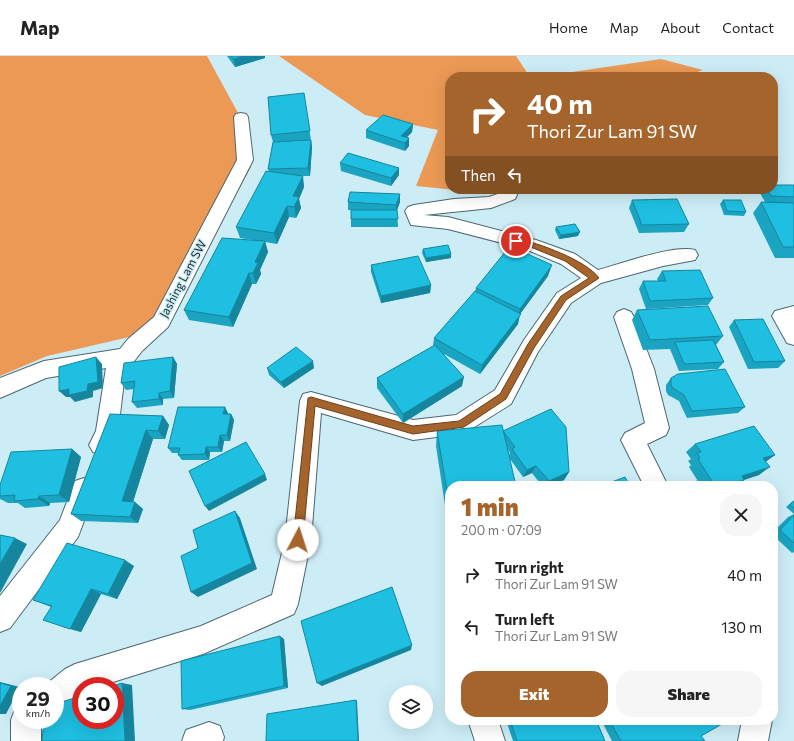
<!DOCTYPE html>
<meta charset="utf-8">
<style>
:root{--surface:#fff;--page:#f6f6f6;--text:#222;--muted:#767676;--line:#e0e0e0;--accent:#a4642c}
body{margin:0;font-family:Commissioner,sans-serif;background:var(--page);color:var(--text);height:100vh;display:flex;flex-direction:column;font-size:15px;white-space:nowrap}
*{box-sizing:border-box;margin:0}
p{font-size:13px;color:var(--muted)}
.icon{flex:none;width:22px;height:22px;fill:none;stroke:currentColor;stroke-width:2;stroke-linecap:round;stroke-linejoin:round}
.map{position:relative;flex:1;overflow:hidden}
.sheet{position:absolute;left:445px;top:425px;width:333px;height:244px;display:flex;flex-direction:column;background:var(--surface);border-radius:16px;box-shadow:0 4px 16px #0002}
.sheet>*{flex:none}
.top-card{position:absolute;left:445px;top:16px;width:333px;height:122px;border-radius:16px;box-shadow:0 4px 16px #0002;background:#a4642c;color:#fff;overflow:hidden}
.tools{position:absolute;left:389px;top:629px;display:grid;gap:8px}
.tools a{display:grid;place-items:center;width:44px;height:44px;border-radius:50%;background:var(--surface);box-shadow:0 4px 16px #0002;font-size:20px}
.speed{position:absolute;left:12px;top:621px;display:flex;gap:8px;font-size:20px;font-weight:700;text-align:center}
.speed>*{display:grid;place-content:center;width:52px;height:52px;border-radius:50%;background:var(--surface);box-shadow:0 4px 16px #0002;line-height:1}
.speed small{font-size:10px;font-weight:400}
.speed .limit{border:6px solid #d22;background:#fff;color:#111}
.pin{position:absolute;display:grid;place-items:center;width:34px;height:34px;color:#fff;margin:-17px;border:2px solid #fff;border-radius:50%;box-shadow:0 1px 4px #0007}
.me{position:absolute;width:44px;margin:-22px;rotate:5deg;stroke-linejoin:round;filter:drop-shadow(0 0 3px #0008)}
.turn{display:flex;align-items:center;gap:14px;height:84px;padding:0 16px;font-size:18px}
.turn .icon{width:52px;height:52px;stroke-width:2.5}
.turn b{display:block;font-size:28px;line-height:34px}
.then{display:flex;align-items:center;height:38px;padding:0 16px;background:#0003;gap:8px;font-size:15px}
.round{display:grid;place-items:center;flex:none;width:42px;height:42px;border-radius:16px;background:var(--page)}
.overview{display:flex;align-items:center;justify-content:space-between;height:68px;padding:0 16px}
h1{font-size:24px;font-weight:800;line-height:30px;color:var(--accent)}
.primary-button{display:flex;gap:8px;margin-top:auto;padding:8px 16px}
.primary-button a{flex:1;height:46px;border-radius:16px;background:var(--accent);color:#fff;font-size:16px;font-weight:800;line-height:46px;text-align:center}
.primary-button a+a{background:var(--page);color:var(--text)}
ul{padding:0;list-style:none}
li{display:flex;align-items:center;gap:12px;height:52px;padding:0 16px}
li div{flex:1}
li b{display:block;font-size:15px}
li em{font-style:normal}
header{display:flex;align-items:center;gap:24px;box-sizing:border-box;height:56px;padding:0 20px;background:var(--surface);border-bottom:1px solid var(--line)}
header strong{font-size:19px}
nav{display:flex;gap:22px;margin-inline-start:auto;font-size:14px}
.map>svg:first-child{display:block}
</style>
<header>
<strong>Map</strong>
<nav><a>Home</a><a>Map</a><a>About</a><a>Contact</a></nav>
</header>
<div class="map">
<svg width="794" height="685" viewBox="0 0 794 685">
<rect width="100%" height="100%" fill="#cdedf6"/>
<path fill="#eb9955" d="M0 0H207L243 66 251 111 164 273 47 300 0 320Z
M279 0H516L530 21H450V133H495V138L416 130 438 74 365 59Z
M661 3 703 14 684 21H538Z"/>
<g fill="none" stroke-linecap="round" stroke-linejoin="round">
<defs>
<path id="minor" d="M241 57 246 58 248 61 253 104 168 271 142 295 125 317 118 375 109 396 101 399 93 396 89 389 96 375 106 312 46 322 0 342V322L44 305 120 293 128 283 154 261 237 104 234 61 236 58Z
M509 134 515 135 517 139 515 143 491 152 424 159 448 161 536 184 575 198 598 214C621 208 674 188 695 194L698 199 695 204 663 210 601 227 571 247 538 296 511 348 468 375 460 378 413 384 321 357 311 484 298 548 294 558 203 598 100 630H81V637L65 650 55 655V630H44L65 613 75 608 201 570 272 539 285 484 300 345 303 338 311 336 413 364 456 359 495 334 524 284 557 237 581 222 561 208 525 193 448 173 411 169 405 155 408 151 414 149 454 143 489 141Z
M794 250V289L787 287 772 260 775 255Z
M624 253 631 256 634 261 654 313 669 372 666 379 647 388 668 430H644L621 384 625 377 645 367 632 313 614 261 617 256Z
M84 422 93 425 96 433 78 481 10 572 0 576V540L60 464 75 425Z
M21 651V664H41V685H11V664L15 653Z
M468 664H498L505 685H475Z
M742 664H772L768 685H738Z
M209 666 220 670 224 681 223 685H182L186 674Z"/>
</defs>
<use href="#minor" stroke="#4b676f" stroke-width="2"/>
<use href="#minor" fill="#fff" fill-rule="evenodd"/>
</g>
<path fill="#1aa4c2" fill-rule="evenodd" d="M227 0H265V2L235 11Z
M304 37 312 91 310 120H302L304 131 299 143 301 152 296 162 289 161 277 188 265 186 268 196 260 214 261 218 256 228H252L233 271 189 264 184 254 253 184 240 182 236 171 269 115 268 113 273 86 271 79Z
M413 68 412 76 407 81 409 90 405 95 366 82V74Z
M340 107 399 119 391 130 341 115Z
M794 129V202H775L753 157 761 146H765L760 137 763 133H773Z
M632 144 689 168 684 176 639 177 629 152Z
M723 144 746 156 744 160 724 159 720 148Z
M348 146H400L397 154 398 171H351V163L358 154H348Z
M556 171 578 180 559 183 555 174Z
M423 193 451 198V202L426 206 422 197Z
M371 209 431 229 430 237 381 247 371 216Z
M662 215 713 242 708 249 646 253 639 233 643 225H658L657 223Z
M548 220 520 258 518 268 480 318 444 298 462 330 403 367 377 332V322L433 290 434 282 475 236 476 232Z
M637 254 723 280 716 289 724 306 718 313 679 315 670 293 643 294 632 264Z
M734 264 785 305 778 312 748 313 729 271Z
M173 301 177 308 174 342 163 343V349L137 352 132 346 134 333 126 334 121 327Z
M267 312H314L284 332 269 319Z
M671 322 745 351 738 357 687 362 679 345 668 339 666 335V329Z
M228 357V358H231L234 364 230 385H224L222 396H210L209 404H182L178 399V397H172L168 392Z
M110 358 163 360 169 369 165 383H153L133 446 143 453 138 467 81 465 71 458Z
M437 375H503L569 416 564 424 550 430H542L532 417 523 421 510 403 450 430V482L436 390ZM508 393 510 397 509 399Z
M695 388 775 399 766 405 759 419 744 424 736 430H701L689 411 691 409 688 405 691 403 686 396Z
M72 393 81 401 69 446 50 447 49 450 25 452 18 447H8L0 443V429Z
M794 444V458L786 451Z
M794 458V496L792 497 773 479V476L788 461Z
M134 510 117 543 101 538 81 576 43 564 51 551 33 544Z
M284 583 288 632 190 654 182 653Z
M506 664H596L605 685H513Z
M601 664H719L701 680 705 685H612Z"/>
<path fill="#15869e" d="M244 0H265V2L235 11 234 3Z
M413 68 412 76 402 86 401 80Z
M409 82V90L405 95V87Z
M311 84 312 91 310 120 308 112Z
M399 112V119L391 130V122Z
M303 120 304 131 299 143 301 152 296 162 293 140Z
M400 138V146L396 157V149Z
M287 150 289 161 277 188 274 177Z
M580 176 578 180 559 183 561 179Z
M265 185 268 196 260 214 261 218 256 228 253 217 255 206Z
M451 198V202L426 206V202Z
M552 209 548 220 520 258 518 268 480 318 482 309 517 262 520 253Z
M249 217 252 228 233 271 229 261Z
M431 229 430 237 381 247V240Z
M96 301 102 308 103 332 93 335V341L75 346 70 341H66L59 335 88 328Z
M173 301 177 308 174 342 170 335Z
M313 305 314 312 284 332 281 326Z
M464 321 462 330 403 367V358Z
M159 337 163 343V349L159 343Z
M225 351 228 357 227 364 223 358Z
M231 358 234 364 230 385 227 379Z
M163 360 169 369 165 383 158 375Z
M146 374 153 383 131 452 122 445Z
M220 379 224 385 222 396 218 391Z
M206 391 210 396 209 404 205 398Z
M72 393 81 401 69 446 59 439Z
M775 399 764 407 763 402Z
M536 410 532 417 523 421 527 414Z
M770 411 759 419 731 428 742 420Z
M569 416 564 424 550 430H546L549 425Z
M265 418 267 424 209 455 205 450Z
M744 424 736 430H726Z
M39 440 50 447 49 450 38 443Z
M135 446 143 453 138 467 130 461Z
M235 455 240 462 257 513 198 541 191 536Z
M15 482 27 488 0 537V508Z
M125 504 134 510 117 543 108 538Z
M91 533 101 538 81 576 70 573Z
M280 580 284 583 288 632 284 630Z
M412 589 411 594 322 630 317 627Z
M0 626 20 631 6 658H0Z
M122 627 132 629 135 685H125Z
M356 644 357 645 359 685H358Z"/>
<path fill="#1ebfe1" stroke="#15869e" d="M231 0H244L234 3Z
M304 37 310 75 271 79 268 41Z
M383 59 413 68 401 80 409 82 405 87 366 74Z
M311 84 308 112 268 113 273 86Z
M348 97 399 112 391 122 340 107Z
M266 115 303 120 293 140 299 141 294 151 287 150 274 177 236 171Z
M773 129H794V141L771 140 767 133H773Z
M350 136 400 138 396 149 348 146Z
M677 143 689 168 642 169 632 144Z
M723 144H741L746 156 727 155Z
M761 146 794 147V191H783Z
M351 154H397L398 163H351Z
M575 168 580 176 561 179 556 171Z
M222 182 265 185 255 206 258 207 253 217H249L229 261 184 254Z
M448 189 451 198 426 202 423 193Z
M510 190 552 209 520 253 476 232Z
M418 200 431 229 381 240 371 209Z
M700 214 713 242 650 245 643 225H666L662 215Z
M475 235 521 258 482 309 434 282Z
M708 250 723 280 650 284 637 254Z
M763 263 785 305 754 306 734 264Z
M713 284 724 306 684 308 675 286Z
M435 289 464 321 403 358 377 322Z
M296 291 313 305 281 326 267 312Z
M96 301 98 326 88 328 87 335 69 339V333L59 335V311Z
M173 301 170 335 159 337V343L132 346 135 325 121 327 124 307Z
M725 313 745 351 692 355 684 339 673 332 671 329V322L678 318Z
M178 351H225L223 358H231L227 379H220L218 391H206L205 398 178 399 180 392H168Z
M551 353 566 371 569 416 549 425 536 410 527 414 512 393 515 391 503 375Z
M110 358 163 360 158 375 146 374 122 445 135 446 130 461 71 458Z
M502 369 516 430H450V453L437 375Z
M754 370 775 399 763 402 770 411 742 420 744 424 726 430H715L698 403 700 402 697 397 701 396 695 388Z
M246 386 265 418 205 450 189 415Z
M72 393 59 439 39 440 38 443 14 445 15 439 0 440V429L11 396Z
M625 421 630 430H601Z
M697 425 700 430H678Z
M794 445V452L790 449Z
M235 455 252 507 191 536 181 500 198 492 193 474Z
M794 459V487L780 474Z
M0 479 15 482 0 508Z
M67 487 125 504 108 538 91 533 70 573 43 564 52 550 33 544Z
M392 531 412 589 317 627 301 565Z
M280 580 284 630 182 653 181 605Z
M0 627 11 630 0 650Z
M122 627 125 685H42L44 664H55V648L81 640V664H115V630H113Z
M356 644 358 685H266L267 658Z
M510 664H596L605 685H517Z
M609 664H719L722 668 701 680 705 685H621Z"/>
<path fill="#a4642c" stroke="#6b411d" d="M516 182C538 187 586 204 599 222L566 244 534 292 506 343 464 371 413 378 315 350 303 484 302 488 298 489 294 488 293 484 308 342 311 341 413 370 459 365 500 338 528 288 561 240 589 222 565 205 528 190 514 187 513 185Z"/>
<g text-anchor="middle" stroke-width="3" stroke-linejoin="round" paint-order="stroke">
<g font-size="12" fill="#233033" stroke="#cdedf6">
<text transform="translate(183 223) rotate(-62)" y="4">Jashing Lam SW</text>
</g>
</g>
</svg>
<div class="tools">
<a><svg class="icon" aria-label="layers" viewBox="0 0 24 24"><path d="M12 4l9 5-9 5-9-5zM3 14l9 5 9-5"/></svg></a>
</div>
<div class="speed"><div>29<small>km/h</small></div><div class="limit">30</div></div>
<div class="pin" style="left:516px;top:185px;background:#d93025"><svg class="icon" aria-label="arrive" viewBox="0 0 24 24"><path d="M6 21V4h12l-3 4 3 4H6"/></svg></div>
<svg class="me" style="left:298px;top:484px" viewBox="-20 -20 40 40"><circle r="19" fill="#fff"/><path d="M0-13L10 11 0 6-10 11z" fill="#a4642c"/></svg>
<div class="top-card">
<div class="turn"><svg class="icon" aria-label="right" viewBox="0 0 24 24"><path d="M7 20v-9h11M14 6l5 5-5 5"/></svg><div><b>40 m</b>Thori Zur Lam 91 SW</div></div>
<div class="then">Then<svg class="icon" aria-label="left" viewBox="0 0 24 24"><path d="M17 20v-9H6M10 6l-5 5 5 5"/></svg></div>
</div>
<section class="sheet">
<div class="overview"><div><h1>1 min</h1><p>200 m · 07:09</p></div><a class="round"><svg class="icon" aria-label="close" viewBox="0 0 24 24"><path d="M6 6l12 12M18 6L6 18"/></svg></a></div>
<ul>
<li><svg class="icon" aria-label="right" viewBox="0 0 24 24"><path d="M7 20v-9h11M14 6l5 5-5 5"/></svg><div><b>Turn right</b><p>Thori Zur Lam 91 SW</p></div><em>40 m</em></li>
<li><svg class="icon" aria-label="left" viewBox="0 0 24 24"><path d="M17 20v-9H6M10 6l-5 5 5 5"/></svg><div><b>Turn left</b><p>Thori Zur Lam 91 SW</p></div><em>130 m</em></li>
</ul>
<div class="primary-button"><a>Exit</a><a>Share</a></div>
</section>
</div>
